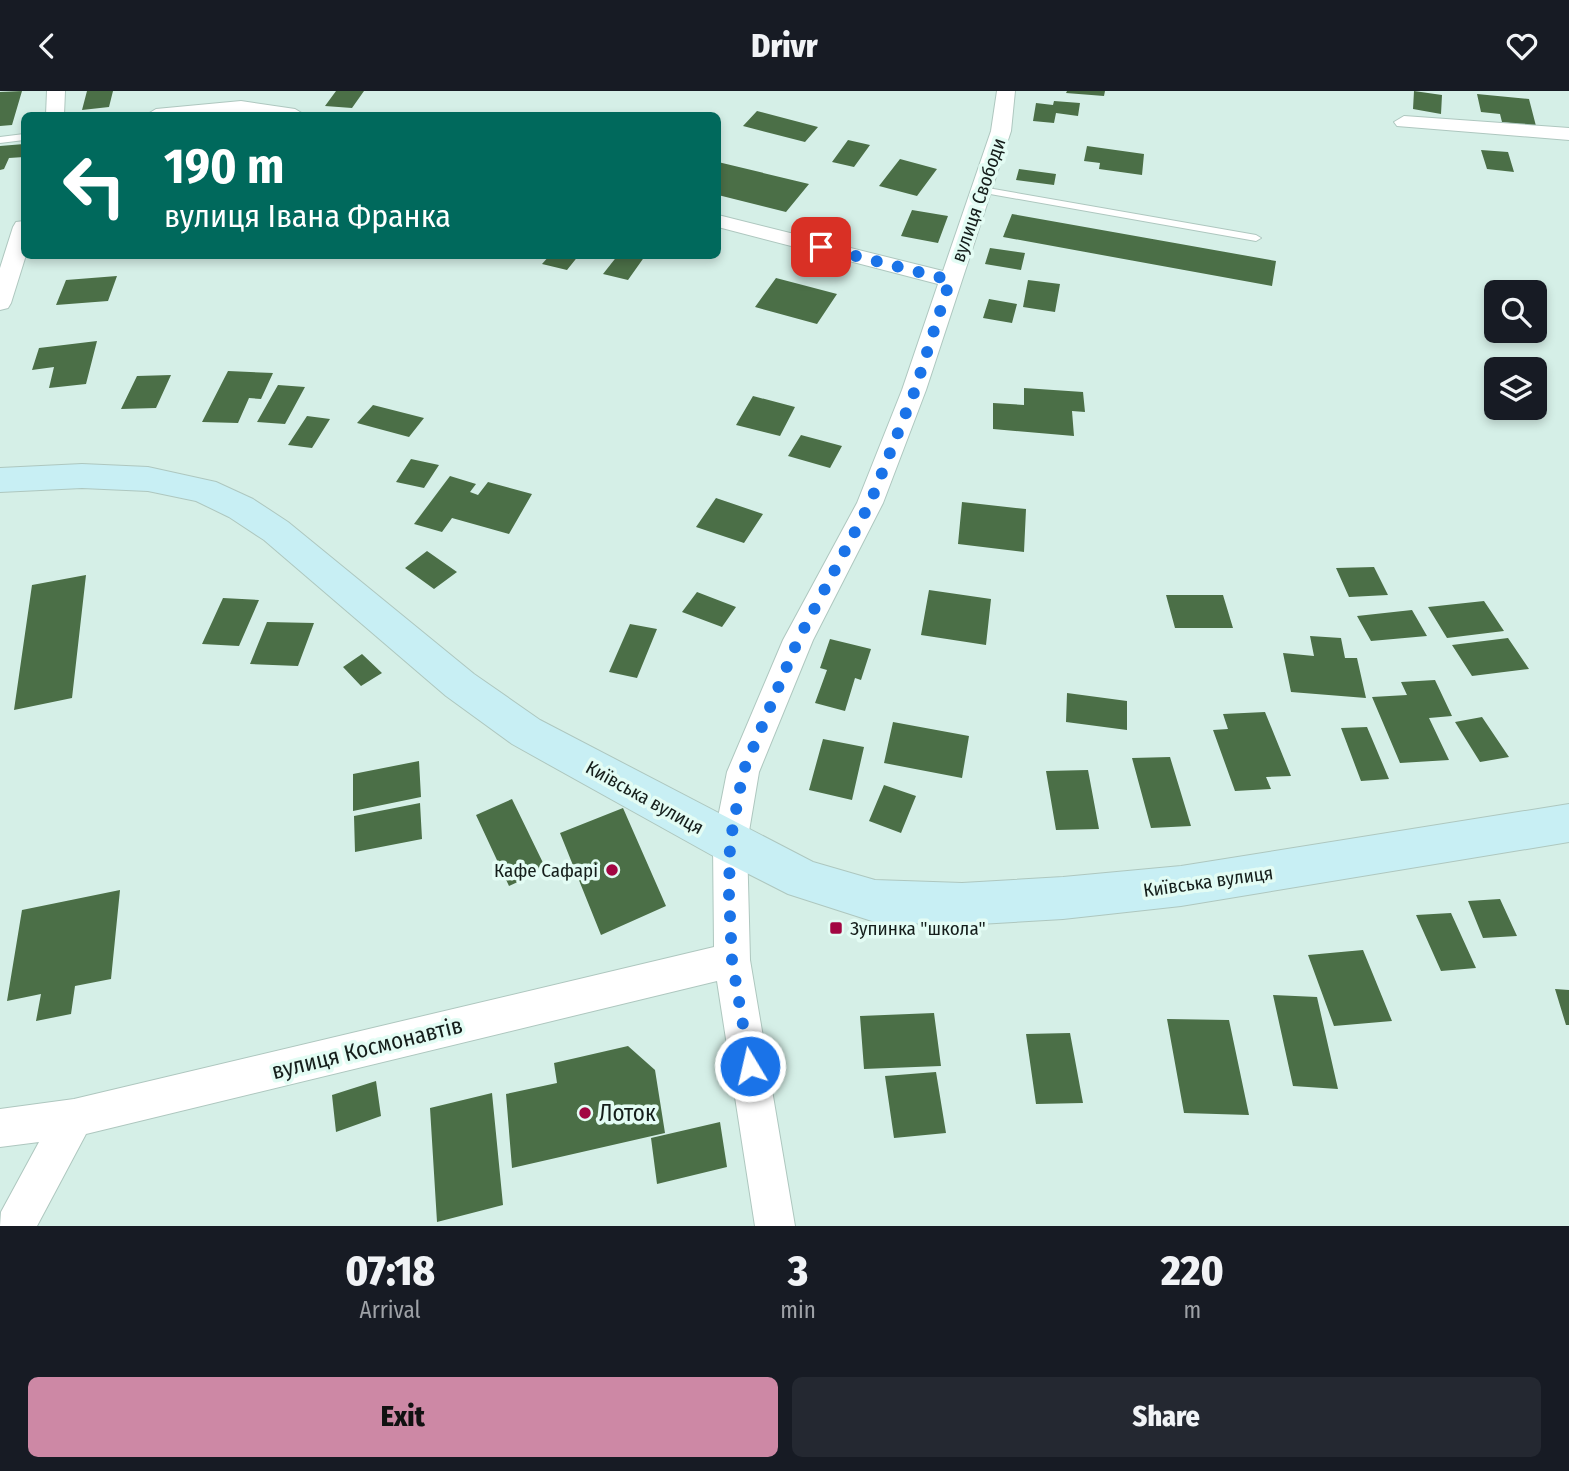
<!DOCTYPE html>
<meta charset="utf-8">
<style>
:root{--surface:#171b24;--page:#242831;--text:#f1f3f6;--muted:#9ea1a6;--accent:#cd88a5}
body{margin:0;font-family:"Fira Sans Condensed",sans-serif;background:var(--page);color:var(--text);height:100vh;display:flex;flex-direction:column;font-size:26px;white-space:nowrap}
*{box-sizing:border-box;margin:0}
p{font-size:23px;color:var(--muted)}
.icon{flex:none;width:38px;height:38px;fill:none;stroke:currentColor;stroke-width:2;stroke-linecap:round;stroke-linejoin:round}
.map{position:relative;height:1135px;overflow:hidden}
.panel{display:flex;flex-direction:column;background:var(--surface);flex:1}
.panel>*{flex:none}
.banner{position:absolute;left:21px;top:21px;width:700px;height:147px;border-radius:10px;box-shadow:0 4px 10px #0003;background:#00695c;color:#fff;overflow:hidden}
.controls{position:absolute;left:1484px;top:189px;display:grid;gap:14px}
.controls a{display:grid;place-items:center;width:63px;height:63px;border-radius:10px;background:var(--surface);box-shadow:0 4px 10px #0003;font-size:35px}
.pin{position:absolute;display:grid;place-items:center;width:60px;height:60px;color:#fff;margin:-30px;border-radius:14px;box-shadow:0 4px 10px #0006}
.me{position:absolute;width:77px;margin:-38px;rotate:351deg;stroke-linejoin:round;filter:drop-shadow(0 0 5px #0008)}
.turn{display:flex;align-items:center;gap:24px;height:147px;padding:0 28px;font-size:32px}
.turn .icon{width:91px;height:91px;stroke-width:2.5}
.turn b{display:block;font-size:49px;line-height:60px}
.eta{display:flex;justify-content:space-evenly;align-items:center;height:119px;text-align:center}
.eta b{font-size:42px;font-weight:800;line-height:49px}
.action{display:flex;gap:14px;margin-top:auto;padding:14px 28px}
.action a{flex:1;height:80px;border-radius:10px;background:var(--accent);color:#111;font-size:28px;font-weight:800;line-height:80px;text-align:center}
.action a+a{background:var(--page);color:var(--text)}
header{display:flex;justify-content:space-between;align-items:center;height:91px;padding:0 28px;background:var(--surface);font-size:32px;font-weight:800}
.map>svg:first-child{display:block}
</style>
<header><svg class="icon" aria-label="back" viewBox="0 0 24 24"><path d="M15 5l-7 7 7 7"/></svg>Drivr<svg class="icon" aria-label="heart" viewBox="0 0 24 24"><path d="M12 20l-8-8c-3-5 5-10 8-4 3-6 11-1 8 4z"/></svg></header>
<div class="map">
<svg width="1569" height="1135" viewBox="0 0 1569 1135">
<rect width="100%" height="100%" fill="#d5efe7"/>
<path fill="#4b6f47" d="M22 0 12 34 0 35V1Z
M87 0H113L109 16 82 19Z
M336 0H364L352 17 325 15Z
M1067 0H1105L1104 5 1066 2Z
M1414 0 1442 4 1441 23 1413 18Z
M1477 3 1529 8 1536 35 1502 31 1500 23 1481 21Z
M1054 10 1080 12 1078 25 1056 22 1054 32 1033 30 1036 12 1053 14Z
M757 20 818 36 805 51 743 35Z
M848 49 870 54 854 76 832 71Z
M24 53V66L9 67 4 78 0 79V55Z
M1087 55 1144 63 1142 84 1099 78 1100 72 1084 70Z
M1481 59 1508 61 1514 81 1487 78Z
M900 68 937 78 917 105 879 95Z
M718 71 809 93 786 121 718 104Z
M1019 78 1056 83 1054 94 1016 89Z
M912 119 948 125 938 152 901 145Z
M1012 123 1276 170 1272 195 1003 146Z
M990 157 1025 162 1021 179 985 173Z
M550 164H579L567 179 542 173Z
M618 164H642L645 165 628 189 603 183Z
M117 185 108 210 56 214 66 189Z
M776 187 837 203 817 233 755 216Z
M1028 189 1060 193 1055 221 1023 216Z
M989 208 1017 213 1012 232 983 227Z
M97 250 86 293 49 297 54 276 32 279 39 257Z
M228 280 273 282 261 308 249 307 238 332 202 331Z
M171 284 156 317 121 318 137 285Z
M278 294 305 296 285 333 257 331Z
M1024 297 1083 301 1085 321 1072 320 1074 345 993 338V312L1024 314Z
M753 305 795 316 780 345 736 334Z
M373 314 424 327 409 346 357 332Z
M307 325 330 328 312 357 288 354Z
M801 344 842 355 830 377 788 365Z
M411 368 439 374 424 397 396 391Z
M450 385 476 393 470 401 478 404 488 391 532 403 509 443 452 427 442 441 414 433Z
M716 407 763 423 744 452 696 436Z
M962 411 1026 418 1024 461 958 453Z
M427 460 457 481 434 498 405 477Z
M1374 476 1388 504 1349 506 1336 477Z
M86 484 72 607 14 619 32 494Z
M929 499 991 508 986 554 921 544Z
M697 501 736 516 722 536 682 521Z
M1166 504H1223L1233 537H1175Z
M223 507 259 509 239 555 202 553Z
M1484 510 1504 540 1447 547 1428 516Z
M1412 519 1427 545 1371 550 1357 525Z
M267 531 314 532 298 575 250 573Z
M630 533 657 538 637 587 609 581Z
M1310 545 1341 547 1345 567H1357L1366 607 1291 601 1283 562 1314 565Z
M1508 547 1529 578 1472 585 1452 554Z
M830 548 871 558 861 589 855 587 845 620 815 612 827 579 820 577Z
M362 563 382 582 361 595 343 576Z
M1435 589 1452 625 1429 627 1449 669 1400 672 1372 606 1407 604 1401 591Z
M1067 602 1127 610V639L1066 631Z
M1265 621 1291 685 1266 686 1271 698 1235 700 1213 639 1228 638 1223 623Z
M1482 626 1509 666 1480 671 1455 631Z
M893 631 969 645 962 687 884 672Z
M1367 636 1389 688 1361 690 1341 637Z
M823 648 864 656 852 709 809 699Z
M1170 666 1191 735 1151 737 1132 667Z
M419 670 421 706 353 720V683Z
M1088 679 1099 738 1056 739 1046 680Z
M884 694 916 705 901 742 869 730Z
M512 708 546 778 509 795 476 724Z
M420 712 422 748 355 761 354 725Z
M623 717 666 815 601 844 560 742Z
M120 799 111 888 75 895 71 923 36 930 41 903 7 910 22 819Z
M1500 808 1517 845 1483 847 1468 810Z
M1451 822 1476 877 1441 880 1416 824Z
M1363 859 1392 930 1334 935 1308 864Z
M1555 898 1569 899V934H1566Z
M1273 904 1317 906 1338 998 1293 995Z
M934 922 941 975 864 978 860 925Z
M1167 928 1229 929 1249 1024 1184 1022Z
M1070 942 1083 1012 1036 1013 1026 943Z
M628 955 655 979 665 1042 512 1077 506 1003 557 992 554 972Z
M936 981 946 1042 894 1047 885 985Z
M376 990 381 1025 336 1041 332 1004Z
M492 1002 503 1114 437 1131 430 1017Z
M720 1031 727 1076 657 1093 651 1047Z"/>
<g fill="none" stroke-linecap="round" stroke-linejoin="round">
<defs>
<path id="lane" d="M24 43V49L0 52V46Z
M982 96 1256 144 1261 147 1256 150 979 101V97Z"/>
<path id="street" d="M47 0H65L64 24H46Z
M997 0H1015L1011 40 926 299 883 412 813 549 759 681 747 752 750 869 795 1135H755L717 890 86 1043 37 1135H0L1 1121 39 1051 0 1056V1018L74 1008 714 856 713 752 727 681 783 549 857 412 902 299 938 193 718 136V124L943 180 991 40Z
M241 10 295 18 305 24H260L241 22 146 24 156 18Z
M1404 25 1569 37V49L1397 35 1394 31Z
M24 130 26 164 11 212 8 217 0 219V177L13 136 16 131Z"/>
<path id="secondary" d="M82 373 148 376 216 391 253 408 288 431 474 583 540 629 813 771 875 789 962 792 1063 786 1181 775 1569 713V751L1181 815 1063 828 962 834 875 831 788 803 715 766 512 653 446 605 264 449 229 426 196 410 148 400 82 397 0 401V377Z"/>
</defs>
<use href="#lane" stroke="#aec7bf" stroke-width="2"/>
<use href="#street" stroke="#aec7bf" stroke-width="2"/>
<use href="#secondary" stroke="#aec7bf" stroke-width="2"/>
<use href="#lane" fill="#fff" fill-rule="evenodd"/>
<use href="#street" fill="#fff" fill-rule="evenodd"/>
<use href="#secondary" fill="#c8eff4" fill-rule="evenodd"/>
</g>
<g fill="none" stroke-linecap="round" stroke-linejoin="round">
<path stroke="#1a73e8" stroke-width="12" stroke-dasharray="0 21.6" d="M750 975 732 869 729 804 730 752 743 681 798 549 870 412 915 299 950 189 821 156"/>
</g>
<g fill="#a20642" stroke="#e3fcf4" stroke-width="2.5">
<circle cx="612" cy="779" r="7"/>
<rect x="829" y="830" width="14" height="14" rx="3.5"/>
<circle cx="585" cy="1022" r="7"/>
</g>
<g text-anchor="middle" stroke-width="7" stroke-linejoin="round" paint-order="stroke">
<g font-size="19" fill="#151e1b" stroke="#e3fcf4">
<text transform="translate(978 109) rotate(-71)" y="7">вулиця Свободи</text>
<text transform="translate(645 706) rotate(29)" y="7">Київська вулиця</text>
<text transform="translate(1208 790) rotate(-8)" y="7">Київська вулиця</text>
</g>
<g font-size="19" fill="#151e1b" stroke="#e3fcf4" text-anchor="end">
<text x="598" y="786">Кафе Сафарі</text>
<text x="850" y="844" text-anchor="start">Зупинка "школа"</text>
</g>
<g font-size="23" fill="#151e1b" stroke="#e3fcf4">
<text transform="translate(367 957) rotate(-14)" y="8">вулиця Космонавтів</text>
</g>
<g font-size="23" fill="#151e1b" stroke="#e3fcf4" text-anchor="start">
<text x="599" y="1030">Лоток</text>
</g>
</g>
</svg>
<div class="controls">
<a><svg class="icon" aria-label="search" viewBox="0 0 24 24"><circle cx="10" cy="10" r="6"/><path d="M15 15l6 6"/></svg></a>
<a><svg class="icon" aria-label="layers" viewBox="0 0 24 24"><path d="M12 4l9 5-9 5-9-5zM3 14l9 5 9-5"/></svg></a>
</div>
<div class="pin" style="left:821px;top:156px;background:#d93025"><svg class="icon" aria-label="arrive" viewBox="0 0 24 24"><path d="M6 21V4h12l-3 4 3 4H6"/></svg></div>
<svg class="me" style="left:750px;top:975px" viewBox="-20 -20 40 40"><circle r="17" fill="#1a73e8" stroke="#fff" stroke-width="3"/><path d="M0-11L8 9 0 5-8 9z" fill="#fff"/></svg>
<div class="banner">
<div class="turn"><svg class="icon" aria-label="left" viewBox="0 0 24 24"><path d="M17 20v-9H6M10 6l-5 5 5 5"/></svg><div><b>190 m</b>вулиця Івана Франка</div></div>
</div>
</div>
<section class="panel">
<div class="eta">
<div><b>07:18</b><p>Arrival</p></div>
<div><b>3</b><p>min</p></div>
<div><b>220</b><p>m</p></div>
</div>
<div class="action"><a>Exit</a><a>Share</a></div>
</section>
